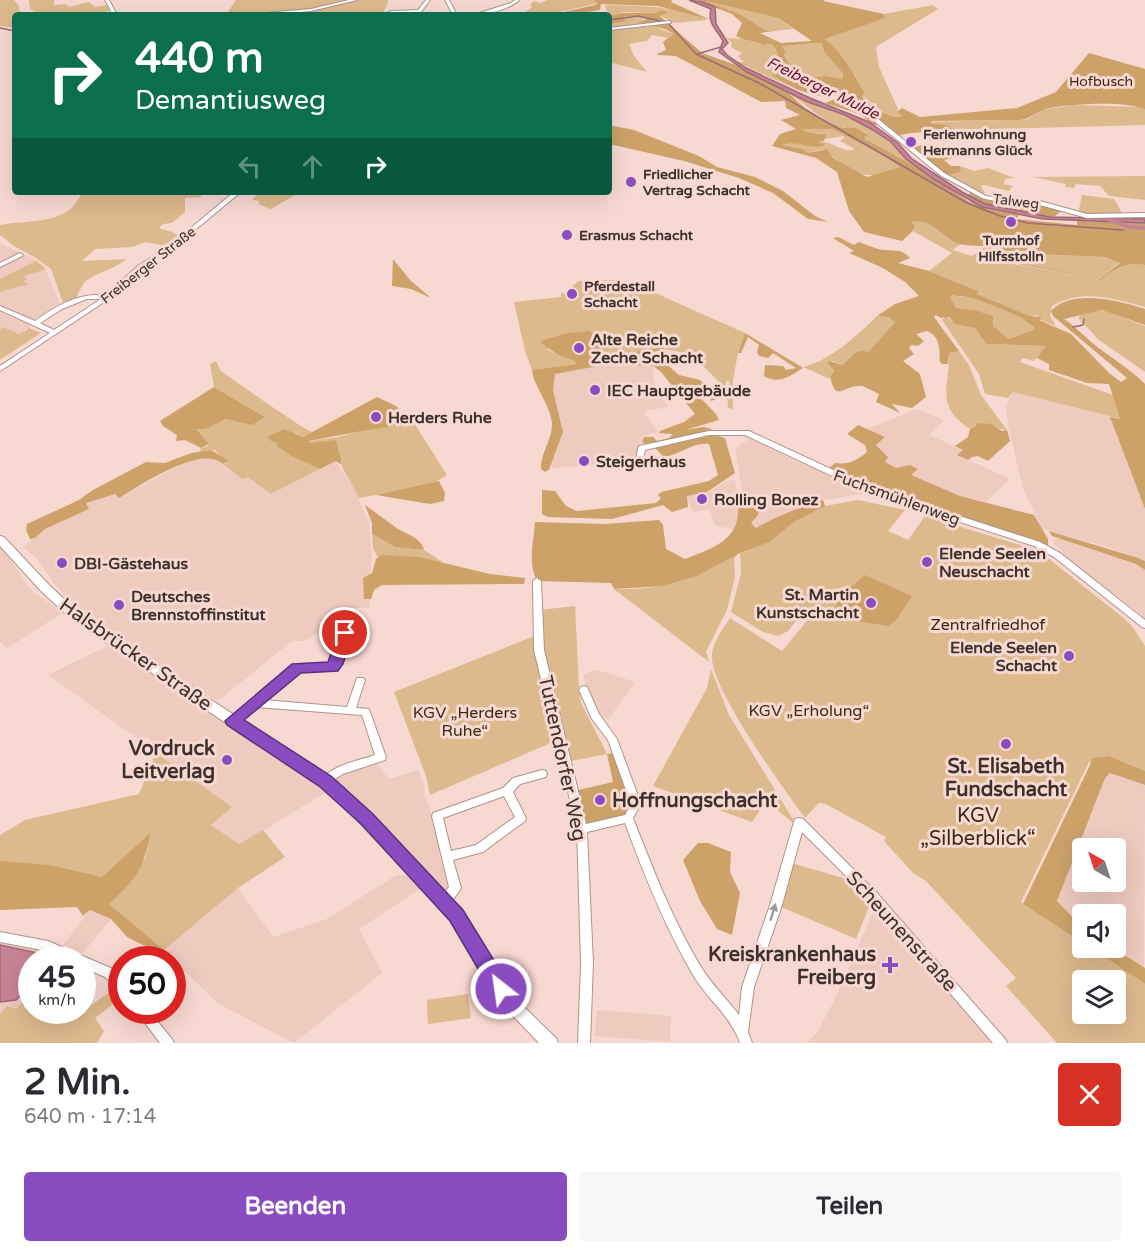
<!DOCTYPE html>
<html lang="de">
<meta charset="utf-8">
<style>
:root{--surface:#fff;--page:#f7f7f7;--text:#2b2b33;--muted:#7c7c81;--accent:#8b4cc2}
body{margin:0;font-family:"Varela Round",sans-serif;background:var(--page);color:var(--text);height:100vh;display:flex;flex-direction:column;font-size:22px;white-space:nowrap}
*{box-sizing:border-box;margin:0}
p{font-size:20px;color:var(--muted)}
.icon{flex:none;width:33px;height:33px;fill:none;stroke:currentColor;stroke-width:2;stroke-linecap:round;stroke-linejoin:round}
.map{position:relative;height:1043px;overflow:hidden}
.details{display:flex;flex-direction:column;background:var(--surface);flex:1}
.details>*{flex:none}
.hud{position:absolute;left:12px;top:12px;width:600px;height:183px;border-radius:6px;box-shadow:0 6px 24px #0002;background:#0b6e4f;color:#fff;overflow:hidden}
.needle{width:39px;rotate:321deg}
.tools{position:absolute;left:1072px;top:838px;display:grid;gap:12px}
.tools a{display:grid;place-items:center;width:54px;height:54px;border-radius:6px;background:var(--surface);box-shadow:0 6px 24px #0002;font-size:30px}
.speed{position:absolute;left:18px;top:946px;display:flex;gap:12px;font-size:30px;font-weight:700;text-align:center}
.speed>*{display:grid;place-content:center;width:78px;height:78px;border-radius:50%;background:var(--surface);box-shadow:0 6px 24px #0002;line-height:1}
.speed small{font-size:15px;font-weight:400}
.speed .limit{border:9px solid #d22;background:#fff;color:#111}
.pin{position:absolute;display:grid;place-items:center;width:51px;height:51px;color:#fff;margin:-26px;border:3px solid #fff;border-radius:50%;box-shadow:0 2px 6px #0007}
.me{position:absolute;width:66px;margin:-33px;rotate:330deg;stroke-linejoin:round;filter:drop-shadow(0 0 4px #0008)}
.turn{display:flex;align-items:center;gap:21px;height:126px;padding:0 24px;font-size:27px}
.turn .icon{width:78px;height:78px;stroke-width:2.5}
.turn b{display:block;font-size:42px;line-height:51px}
.lanes{display:flex;align-items:center;height:57px;padding:0 24px;background:#0003;justify-content:center;gap:30px;direction:ltr}
.lanes .off{opacity:.35}
.round{display:grid;place-items:center;flex:none;width:63px;height:63px;border-radius:6px;background:var(--page)}
.headline{display:flex;align-items:center;justify-content:space-between;height:102px;padding:0 24px}
h1{font-size:36px;font-weight:700;line-height:45px}
.button{display:flex;gap:12px;margin-top:auto;padding:12px 24px}
.button a{flex:1;height:69px;border-radius:6px;background:var(--accent);color:#fff;font-size:24px;font-weight:700;line-height:69px;text-align:center}
.button a+a{background:var(--page);color:var(--text)}
.map>svg:first-child{display:block}
</style>
<div class="map">
<svg width="1145" height="1043" viewBox="0 0 1145 1043">
<rect width="100%" height="100%" fill="#f7d9d1"/>
<path fill="#eecabf" fill-rule="evenodd" d="M0 243 32 258 44 266 60 304 19 334 3 327 0 329Z
M609 364 653 366 654 386 668 407 646 411 645 414 658 432 643 436 637 461 554 468 551 465 563 432 553 390 554 374Z
M1013 392 1110 417 1145 509V561L1108 547 1042 529 1023 488 1008 426 1006 405Z
M917 409 944 420 929 435 963 450 958 455 1010 479 987 501 960 497 911 475 917 469 909 465 896 468 885 462 876 444 885 437 867 429Z
M750 438 798 462 868 493 823 500 787 512 756 528 750 523 760 495 743 496 735 449Z
M204 458 218 460 242 479 248 476 271 494 336 461 356 492 369 522 372 559 369 581 370 608H345L331 626 304 641H292L218 701 172 673 79 608 55 585 38 560 23 547 45 529 89 509 86 503 106 494H115L119 498 187 461Z
M735 480 740 513 733 529 716 526 709 509 693 512 687 496 708 493 726 481Z
M1058 538 1136 564 1145 570V620L1140 613 1071 562 1053 542Z
M0 545 30 589 62 613 7 648 0 642Z
M109 645 208 711 330 790 239 845 211 824 232 807 156 753 159 748 147 737 141 741 48 675Z
M598 670 635 682 608 720 596 713 586 689 583 674Z
M375 762 389 779 419 770 425 789 423 792 436 826 440 856 448 886 446 890 443 891 406 855 391 836 333 778 335 776Z
M1109 773 1145 785 1144 968 1113 948H1116V915H1083V928L1057 901 1105 778ZM1083 849H1116V882H1083Z
M403 875 408 876 420 889 359 929 382 973 294 1043 217 1003 164 950 238 888 273 937 327 919 395 876Z
M876 905 996 1043H807L818 1031 837 995Z
M90 910 111 919 82 954 63 945Z
M0 941 49 951 61 960H32L31 994 16 1009 7 1006 0 1014Z
M597 1010 671 1016 670 1042 595 1036Z"/>
<path fill="#ddba8d" fill-rule="evenodd" d="M0 0H14L19 6 20 15H15V28L0 26Z
M29 0H54V5L66 4 69 7 89 2 95 7 107 5 110 10C93 18 47 19 30 9Z
M236 0H388V2L382 15H321V12L283 15H226Z
M547 0H597L595 1 599 3 546 15H521L532 7 530 5 534 1 541 3Z
M706 1 778 18 793 29 767 31 740 15Z
M605 5C642 6 673 5 707 20L674 23 659 15 667 13 666 11 651 13 624 12 609 16Z
M933 5 938 9 876 47 879 67 898 109 897 112 902 116 898 117 886 114 862 96 857 78 825 39 885 17 884 14Z
M623 16 646 17 647 19 641 20 646 24 674 34 668 38 652 35 647 41 629 44 634 56 647 72 609 62V24L625 20Z
M726 38 752 39 762 45 771 44 776 50 786 74 773 76 798 90 736 62H744L738 56 742 53 732 48 731 42Z
M817 43H822L841 69 843 73 842 79 827 76 797 78 782 54 785 53 781 46Z
M757 77 808 102 858 121 891 142 906 159 915 166 865 139 863 137 867 133C855 127 850 130 840 127 818 119 805 102 785 92 776 87 764 83 757 77Z
M1074 105 1140 107 1145 110V125L955 130 950 127 929 122 1020 120 1028 119 1042 110Z
M802 129H833L880 154 900 167C864 185 851 171 823 149L809 153 802 149 782 145 790 142 818 144 816 142C831 139 843 155 855 149L840 141 844 138V136L824 139 825 134 823 133H810Z
M960 166 974 171 988 168 1014 178 1005 179 1004 184 1013 186 1009 191 984 185 981 186 985 193 981 195 947 175 961 172Z
M1145 176V200L1109 196 1100 186 1076 184 1074 188 1065 187 1066 184 1033 177Z
M83 192H202L201 197 185 198V212L172 223 163 224 159 228 184 236 170 247 146 242 132 247 95 249 82 261 126 259C114 270 94 273 85 282 81 286 78 294 76 299L63 303 51 269 36 258 14 246 0 235V225C21 221 49 223 68 211 74 207 79 198 83 192Z
M259 192H294L298 193 271 209 258 204 260 201 252 200Z
M1082 195 1114 199 1124 216 1078 214Z
M916 221 933 224 949 240 963 243 952 250 972 256 988 245 993 248 997 256 993 260 1101 280C1115 268 1126 262 1145 265V307C1114 299 1082 288 1052 306L1050 316 1056 326 1038 319V315L1030 316 977 294 979 291 973 289 929 271 952 253 913 231 915 225 910 222Z
M1008 253 1105 257 1120 262 1100 279 997 259 1001 254Z
M36 261 46 269 24 276 27 279 23 281 29 284 0 292V279Z
M617 280 635 284 745 333 738 353 733 380V409L728 408 727 389 730 381H727L725 386H722C680 336 662 350 605 356L595 335 547 349 558 355 575 361 576 364 532 370 525 351 514 302 561 297V292L565 294 578 281Z
M953 295C959 297 962 296 968 297 990 302 1015 314 1035 326V329L1009 339 992 326 994 321 974 310 955 308 950 297Z
M1087 310 1106 311 1145 326V372L1099 340 1078 318Z
M877 316 888 317 895 322 868 352C855 347 851 357 842 365L832 361 827 365 836 371 830 376V379L803 367C831 360 857 336 877 316Z
M946 316 952 321 975 328 986 344 1047 346 1034 361 1023 358 1020 362 1113 395 1120 419 1013 392 1008 398 985 394 979 374 942 320Z
M3 327 19 334 28 329 27 327 41 333 0 360V329Z
M959 351 969 365 981 395 1007 430 975 425 970 429C934 406 950 387 949 353Z
M216 361 221 371C234 380 306 432 313 432L303 437 296 433 282 443 295 458 320 469 271 494 248 477 242 479 223 464 227 463 215 450 200 451 201 448 209 446 196 429C207 428 217 420 228 419 249 419 241 428 265 417L214 387 210 364Z
M414 423 447 475C429 489 383 493 359 498L342 467V462L317 442 309 443V441L338 437 381 426Z
M858 500 905 510 888 531 908 540 925 516 1039 551 1121 616 1132 626 1145 646V771L1109 756 1091 758 1021 902 1083 943V948H1091L1145 984V1043H1057L1006 986 1016 978 925 880 914 874 884 841 886 837 826 804 819 803 805 818C784 789 709 687 712 655 712 643 724 628 730 618L782 651 810 617 802 613 788 631 778 636 763 632 731 612 741 573 740 553 770 542 794 522 825 506ZM1083 981H1116V1014H1083Z
M372 534 395 547 424 550 444 563 377 556 373 548Z
M737 552V555L734 558 735 577 727 610 706 652 709 662 614 589C659 591 701 579 737 552Z
M575 606 579 689 581 703 607 754 571 761 544 664 539 610Z
M537 635 560 739 430 795 426 776 394 692Z
M711 669 729 715 797 826 766 801 752 822 653 786 707 688Z
M156 753 232 807 211 825 239 844 263 830 285 857 238 888 164 950 108 904 145 859 151 833 102 877 0 861V835L25 820 139 794Z
M792 863 843 878 869 907 856 939 779 906Z
M114 989 121 998 95 1018 104 1031 97 1043H0V1014L7 1006 16 1009 31 994 32 1011H67L73 1018Z
M468 994 471 1018 428 1024 427 1000Z"/>
<path fill="#cca269" fill-rule="evenodd" d="M597 0H672L671 2 711 20 658 6 601 4 600 10 569 15H551L595 5 598 3 594 1Z
M696 0H825L823 1 884 14 885 18 825 39C841 52 855 74 864 93L862 97C872 105 888 120 902 116L897 112 902 108 920 117 1017 108 1056 92 1089 53 1145 69V110C1130 100 1064 104 1046 109 1036 112 1030 119 1020 120L932 121 930 123 946 125 955 130 911 133 895 136 880 125H874L859 114 825 103 838 98V95L824 97 798 90 771 75 785 74 776 50 771 44 763 45C755 40 745 41 736 36L742 23 732 14ZM706 1 778 18 812 41 781 43 760 33 781 30 767 31 741 15ZM817 43H822L825 53 843 73 842 79 827 76 797 78 783 54 786 53 782 46Z
M660 11H666L667 13 660 16 702 53 736 65 788 93 805 108 826 121 843 128H856L869 135 864 137 865 139 915 166 968 201 988 209 1019 215 1016 219 1077 225V221L1145 223V265C1126 262 1115 268 1101 280L993 259 997 256 991 246C980 246 959 247 949 239 936 229 929 219 911 222L915 225 913 231 902 241 864 232 849 211 837 172 816 158 772 146 780 134 796 129 781 120 800 115 786 108 785 101 761 102 676 56 658 55 657 54 666 50 663 42 674 34 665 29 637 23 647 19 646 17 624 16 625 21 609 24V16L622 13H655ZM802 129H833L880 154 900 167 867 177 833 158 827 149 809 153 802 149 782 145C798 139 809 151 825 145L817 142 824 141 826 134 810 133ZM1008 253 1105 257 1120 263 1100 279 998 259 1001 254Z
M609 125 634 130 699 156 717 167 755 177 783 191 815 216 828 222 808 219 773 193 739 178 684 161 609 144Z
M925 144 960 156 944 160 951 166H960L961 172 948 175 961 184 943 174 912 148Z
M972 192 985 198 1039 204 1061 211 1054 217H1049C1022 214 990 211 967 195Z
M838 237 854 245 859 242C865 244 871 247 878 249 889 252 901 247 910 258L898 263 929 271 973 289 979 291 977 294 1030 316 1042 317 1039 320 1071 334 1109 373 1121 382 1127 378 1053 316 1051 311C1072 288 1120 301 1145 309V325L1102 310 1064 319C1076 327 1085 337 1096 346 1113 359 1130 369 1145 384V509L1110 417 1120 419 1109 384 1087 383 1049 370V364L1037 358 1046 346 986 344 975 328 955 324 949 317 941 318 936 315 934 317 959 351 949 353 948 364H942L940 362C939 349 941 337 927 331L916 334 924 341 918 346 911 345 909 348 914 354 903 361 920 374 926 397 912 408 892 404 900 413 876 402 879 394C874 392 867 387 861 386 842 385 836 404 830 376L835 371 827 364 829 361 842 365C852 357 855 347 868 352L895 322 888 317 877 316 895 304 919 296 905 282 883 268 849 253 854 251 833 238ZM953 295C958 297 962 295 967 297 981 300 1029 318 1035 329L1009 339 993 326V316L974 310 956 308 950 297Z
M393 259 410 280 431 298 411 289 392 286Z
M590 331 605 356 662 348 664 349 645 354 665 363 679 375 700 380 720 398 711 401 708 394 701 393 692 385 689 386 716 414 719 420 685 430 703 427 713 429 649 446 642 442 644 437H653L657 441 669 438 673 434 659 433 660 431 684 422 695 414 661 372 653 366 609 364 555 374 553 390 563 432 549 470 545 472 541 469C540 453 553 439 552 423 550 404 533 385 532 370L576 364 575 361 558 355 541 343 543 340 568 333Z
M745 333 800 366 803 368C790 376 779 385 764 376L765 365 783 366 786 370 796 368 773 353 768 358 759 356 757 352 759 345 748 337 741 353H738Z
M214 387 265 417 252 425 226 419 205 429H196L209 444 201 448 185 440 176 441 177 435 163 426 160 421Z
M377 397 396 406 414 423C378 428 344 434 309 441V443L336 440 342 465 336 461 320 469 295 458 277 446 276 443H281L271 441 267 437 284 429 303 437Z
M979 423 991 424 1002 431 1007 430 1010 441 988 461 978 456 972 457 968 460 957 455 963 450 955 446 968 437 970 429Z
M858 425 885 437 876 445 888 457 885 462 896 468 910 465 918 469 911 475 960 496 1034 515 1048 539V545L1044 547 950 517 826 471 835 463C849 465 856 461 867 452L865 445 847 434Z
M714 435 725 438 735 473 707 492 687 496 688 507 672 512 663 505 612 519 548 517 542 514V490L555 491 566 506 577 511 656 503 661 498 658 495 661 492 709 481 718 475 709 444C691 442 681 455 664 457L655 448Z
M211 450 229 461 223 464C200 444 142 485 119 498L115 494 86 503 89 509 45 529 35 538 30 539 26 530 27 524 79 500 93 490 146 462 165 463 191 453Z
M439 481 445 493 444 501 430 504 376 495Z
M761 495 758 515 751 523 756 528C778 516 799 507 823 500L825 506 794 522 770 542 740 553 697 576 663 586 614 589 611 583 537 581C527 561 534 542 535 522L604 524 659 520 663 525 666 549 685 559C719 546 744 538 737 496Z
M365 505C375 512 384 519 394 526 403 534 421 536 424 550L395 547 372 534V523Z
M1049 531 1138 558 1145 561V570L1136 564 1052 536Z
M381 555 419 557 490 574 525 578 524 584 382 585 374 590 371 599H364L363 578 372 573 376 559Z
M865 575 912 596 897 619 889 626 847 620 835 608 840 597Z
M617 753 636 804 628 818 582 829 574 791 613 782 607 754Z
M1109 756 1145 771V785L1110 773 1105 778 1057 901 1083 928V943L1023 904 1090 765 1091 758Z
M151 832C143 870 137 878 109 904L164 950 143 945 127 937 111 919 90 910 83 916 77 907 0 910V861L50 865 102 877Z
M698 843H708L731 852 730 872 740 893 732 935 717 929 700 901 683 860Z
M1091 948H1113L1145 968V984Z"/>
<path fill="#c98397" stroke="#9f6a78" stroke-width="1.5" d="M689 0 702 2 715 7 716 24 728 43 722 49 727 55 746 68 810 98 869 122 898 143 912 159 962 192 985 204 1049 217 1145 219V223L1043 219 982 207 935 180 906 159 891 142 873 130 845 115 808 102 747 72 719 52 723 41C717 30 707 23 711 9Z
M0 945 42 954 50 960H32L31 985 16 1000 0 1002Z"/>
<g fill="none" stroke-linecap="round" stroke-linejoin="round">
<path stroke="#9f6a78" stroke-width="1.5" d="M609 20 638 16 665 22
M668 23 696 54 761 84 967 203 1000 216 1028 223 1123 230
M0 28 15 31
M697 54 721 47
M1073 327 1083 325 1084 319"/>
<path stroke="#c98397" stroke-width="4" d="M1109 220 1130 227 1145 228"/>
<defs>
<path id="minor" d="M105 0H109L117 15H113Z
M349 0H357L311 11 269 15H252L254 14 311 9Z
M426 0H430L421 12 391 13 389 12 391 11 418 10Z
M445 0H449L457 15H453Z
M515 0H519C511 9 485 15 473 15L511 3Z
M669 21 671 22V23L609 30V28Z
M873 118H877L944 173 986 196 1003 199 1040 201 1087 214 1145 213V217L1087 218 1040 205 1003 203 982 198 940 175 873 120Z
M234 192H241L178 244 142 268 104 302 0 371V366L50 333 0 310V306L35 321C56 306 78 293 105 295L138 266 174 242ZM87 299H101L54 330 40 323 62 309Z
M20 253 23 255 22 256 0 267V263Z
M709 431H749L870 487 1040 542 1060 553 1145 620V628L1142 627 1054 557 1034 546 864 491 745 435H709L645 450 642 463H639L635 461 639 446Z
M537 578 541 581 544 650 586 824 625 815 631 804 608 740 592 719 579 690 581 687 584 686 587 687 599 714 617 739 641 804 633 818C653 869 673 921 701 967 712 985 727 999 739 1015L742 987 770 905 794 822 795 819 799 818 803 819 876 892 1005 1039 1007 1043H993L868 898 802 832 782 905 754 987 748 1032 752 1043H740C731 1016 707 999 693 975 665 927 644 875 625 823L587 832 593 963 590 1043H578L581 963 577 829 534 650 533 581Z
M345 630 348 631 350 633 335 669 299 670 264 700 347 707 357 678H363L365 680 356 708 369 709 386 757 385 760 343 774 325 785 321 784 320 781C332 765 357 761 375 755L362 715 256 707 236 724 233 725 230 724 228 721 230 718 294 665 329 664 340 633 342 631Z
M542 770 546 771 547 774 546 777 520 784 513 792 526 818 525 821 483 852 453 860 461 888C457 895 448 908 439 904L437 901 449 887 432 816 433 813 503 788 513 778ZM504 796 515 817 476 845 451 851 443 818Z
M0 932 48 941 113 969 122 977V990L118 989 105 977 82 967V960H67L47 951 0 942Z
M136 1011H149L172 1039 174 1043H160Z"/>
<path id="major" d="M0 536 4 537 49 585 78 612 343 787 462 911 506 984 524 1007 556 1038 558 1043H539L514 1017 496 994 452 919 333 795 70 618 41 591 0 546Z"/>
</defs>
<use href="#minor" stroke="#ae938b" stroke-width="2"/>
<use href="#major" stroke="#ae938b" stroke-width="2"/>
<use href="#minor" fill="#fff" fill-rule="evenodd"/>
<use href="#major" fill="#fff" fill-rule="evenodd"/>
</g>
<defs><path id="oneway-solid" d="M-6-.8H1V-3.2L6.5 0L1 3.2V.8H-6Z" transform="scale(1.5)"/></defs>
<use fill="#9e9896" href="#oneway-solid" transform="translate(773 912) rotate(-73)"/>
<path fill="#8b4cc2" stroke="#5a317e" stroke-width="1.5" d="M345 628 351 629 353 633 343 664 338 671 301 673 244 720 331 776 373 814 463 910 508 983 510 989 508 996 501 998 494 996 450 921 361 824 319 786 227 725 225 721 292 664 328 662 338 633 340 629Z"/>
<g fill="#8b4cc2" stroke="#f7d9d1" stroke-width="2">
<circle cx="911" cy="142" r="6"/>
<circle cx="631" cy="182" r="6"/>
<circle cx="1011" cy="222" r="6"/>
<circle cx="567" cy="235" r="6"/>
<circle cx="572" cy="294" r="6"/>
<circle cx="579" cy="348" r="6"/>
<circle cx="595" cy="390" r="6"/>
<circle cx="376" cy="417" r="6"/>
<circle cx="584" cy="461" r="6"/>
<circle cx="702" cy="499" r="6"/>
<circle cx="927" cy="562" r="6"/>
<circle cx="62" cy="563" r="6"/>
<circle cx="871" cy="603" r="6"/>
<circle cx="119" cy="605" r="6"/>
<circle cx="1069" cy="656" r="6"/>
<circle cx="1006" cy="744" r="6"/>
<circle cx="227" cy="760" r="6"/>
<circle cx="600" cy="800" r="6"/>
<path d="M887 956h6v6h6v6h-6v6h-6v-6h-6v-6h6z"/>
</g>
<g text-anchor="middle" stroke-width="6" stroke-linejoin="round" paint-order="stroke">
<g font-size="14" fill="#3c2a10" stroke="#f7d9d1">
<text x="1101" y="86">Hofbusch</text>
</g>
<g font-size="14" font-weight="bold" fill="#3d312e" stroke="#f7d9d1" text-anchor="start">
<text x="923" y="139">Ferienwohnung<tspan x="923" dy="16">Hermanns Glück</tspan></text>
<text x="643" y="179">Friedlicher<tspan x="643" dy="16">Vertrag Schacht</tspan></text>
<text x="579" y="240">Erasmus Schacht</text>
<text x="1011" y="245" text-anchor="middle">Turmhof<tspan x="1011" dy="16">Hilfsstolln</tspan></text>
<text x="584" y="291">Pferdestall<tspan x="584" dy="16">Schacht</tspan></text>
</g>
<g font-size="14" fill="#3d312e" stroke="#f7d9d1">
<text transform="translate(1016 201) rotate(7)" y="5">Talweg</text>
<text transform="translate(148 265) rotate(-38)" y="5">Freiberger Straße</text>
</g>
<g font-size="15" font-style="italic" fill="#641034" stroke="#f7d9d1">
<text transform="translate(823 88) rotate(26)" y="5">Freiberger Mulde</text>
</g>
<g font-size="16" font-weight="bold" fill="#3d312e" stroke="#f7d9d1" text-anchor="start">
<text x="591" y="345">Alte Reiche<tspan x="591" dy="18">Zeche Schacht</tspan></text>
<text x="607" y="396">IEC Hauptgebäude</text>
<text x="388" y="423">Herders Ruhe</text>
<text x="596" y="467">Steigerhaus</text>
<text x="714" y="505">Rolling Bonez</text>
<text x="939" y="559">Elende Seelen<tspan x="939" dy="18">Neuschacht</tspan></text>
<text x="74" y="569">DBI-Gästehaus</text>
<text x="859" y="600" text-anchor="end">St. Martin<tspan x="859" dy="18">Kunstschacht</tspan></text>
<text x="131" y="602">Deutsches<tspan x="131" dy="18">Brennstoffinstitut</tspan></text>
<text x="1057" y="653" text-anchor="end">Elende Seelen<tspan x="1057" dy="18">Schacht</tspan></text>
</g>
<g font-size="16" fill="#3d312e" stroke="#f7d9d1">
<text transform="translate(897 497) rotate(20)" y="6">Fuchsmühlenweg</text>
</g>
<g font-size="16" fill="#3c2a10" stroke="#f7d9d1">
<text x="988" y="630">Zentralfriedhof</text>
<text x="809" y="716">KGV „Erholung“</text>
<text x="465" y="718">KGV „Herders<tspan x="465" dy="18">Ruhe“</tspan></text>
</g>
<g font-size="20" fill="#3d312e" stroke="#f7d9d1">
<text transform="translate(136 654) rotate(35)" y="7">Halsbrücker Straße</text>
<text transform="translate(563 758) rotate(78)" y="7">Tuttendorfer Weg</text>
<text transform="translate(902 931) rotate(48)" y="7">Scheunenstraße</text>
</g>
<g font-size="20" font-weight="bold" fill="#3d312e" stroke="#f7d9d1" text-anchor="end">
<text x="215" y="755">Vordruck<tspan x="215" dy="23">Leitverlag</tspan></text>
<text x="1006" y="773" text-anchor="middle">St. Elisabeth<tspan x="1006" dy="23">Fundschacht</tspan></text>
<text x="612" y="807" text-anchor="start">Hoffnungschacht</text>
<text x="876" y="961">Kreiskrankenhaus<tspan x="876" dy="23">Freiberg</tspan></text>
</g>
<g font-size="20" fill="#3c2a10" stroke="#f7d9d1">
<text x="978" y="822">KGV<tspan x="978" dy="23">„Silberblick“</tspan></text>
</g>
</g>
</svg>
<div class="tools">
<a><svg class="needle" viewBox="-14 -14 28 28"><path d="M0-13l5 13h-10z" fill="#e53935"/><path d="M0 13l5-13h-10z" fill="#7c7c81"/></svg></a>
<a><svg class="icon" aria-label="sound" viewBox="0 0 24 24"><path d="M4 9h4l5-4v14l-5-4H4zM17 9q2 3 0 6"/></svg></a>
<a><svg class="icon" aria-label="layers" viewBox="0 0 24 24"><path d="M12 4l9 5-9 5-9-5zM3 14l9 5 9-5"/></svg></a>
</div>
<div class="speed"><div>45<small>km/h</small></div><div class="limit">50</div></div>
<div class="pin" style="left:345px;top:633px;background:#d93025"><svg class="icon" aria-label="arrive" viewBox="0 0 24 24"><path d="M6 21V4h12l-3 4 3 4H6"/></svg></div>
<svg class="me" style="left:501px;top:989px" viewBox="-20 -20 40 40"><circle r="17" fill="#8b4cc2" stroke="#fff" stroke-width="3"/><path d="M0-11L8 9 0 5-8 9z" fill="#fff"/></svg>
<div class="hud">
<div class="turn"><svg class="icon" aria-label="right" viewBox="0 0 24 24"><path d="M7 20v-9h11M14 6l5 5-5 5"/></svg><div><b>440 m</b>Demantiusweg</div></div>
<div class="lanes"><svg class="icon off" aria-label="left" viewBox="0 0 24 24"><path d="M17 20v-9H6M10 6l-5 5 5 5"/></svg><svg class="icon off" aria-label="ahead" viewBox="0 0 24 24"><path d="M12 20V5M6 11l6-6 6 6"/></svg><svg class="icon" aria-label="right" viewBox="0 0 24 24"><path d="M7 20v-9h11M14 6l5 5-5 5"/></svg></div>
</div>
</div>
<section class="details">
<div class="headline"><div><h1>2 Min.</h1><p>640 m · 17:14</p></div><a class="round" style="background:#d93025;color:#fff"><svg class="icon" aria-label="close" viewBox="0 0 24 24"><path d="M6 6l12 12M18 6L6 18"/></svg></a></div>
<div class="button"><a>Beenden</a><a>Teilen</a></div>
</section>
